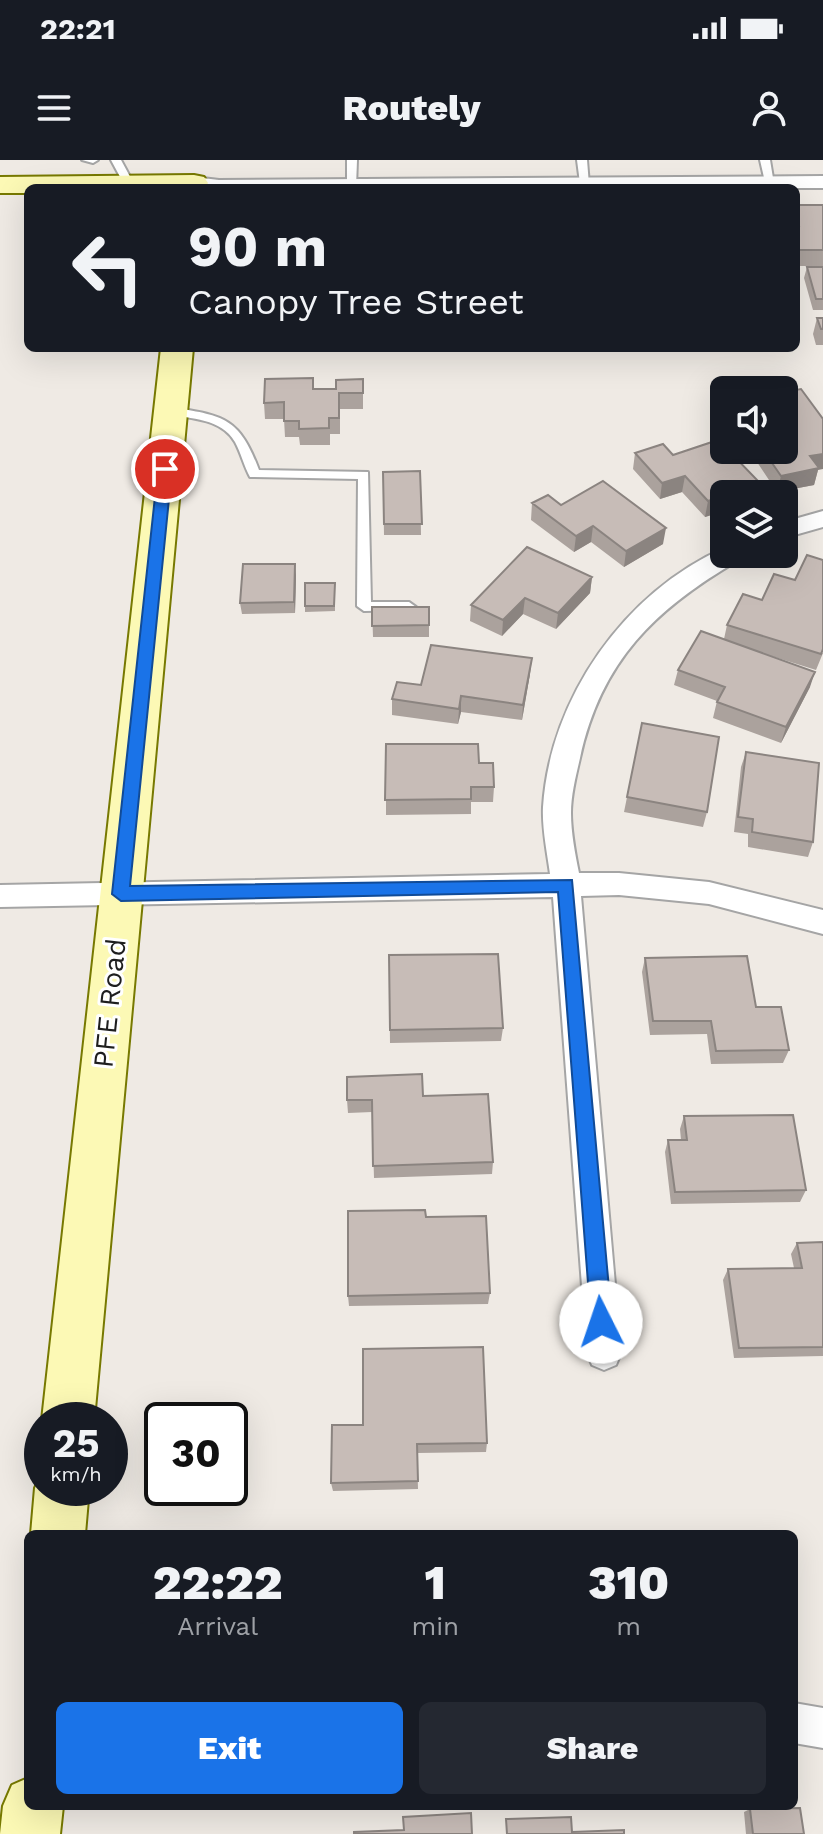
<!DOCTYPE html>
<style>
:root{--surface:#171b24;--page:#242831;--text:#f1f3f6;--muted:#9ea1a6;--accent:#1a73e8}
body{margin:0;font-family:"Work Sans",sans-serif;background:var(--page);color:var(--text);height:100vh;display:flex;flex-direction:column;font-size:30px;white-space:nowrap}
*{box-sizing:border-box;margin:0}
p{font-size:26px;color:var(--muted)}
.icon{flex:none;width:44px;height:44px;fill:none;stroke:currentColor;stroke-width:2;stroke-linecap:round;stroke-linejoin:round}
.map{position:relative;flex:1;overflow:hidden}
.panel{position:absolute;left:24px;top:1370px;width:774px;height:280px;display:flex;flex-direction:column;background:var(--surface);border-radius:12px;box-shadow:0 8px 32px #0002}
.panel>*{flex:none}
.guide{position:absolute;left:24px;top:24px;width:776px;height:168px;border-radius:12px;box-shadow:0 8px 32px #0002;background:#171b24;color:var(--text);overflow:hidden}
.buttons{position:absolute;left:710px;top:216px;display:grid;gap:16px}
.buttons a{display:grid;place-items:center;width:88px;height:88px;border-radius:12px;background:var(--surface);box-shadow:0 8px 32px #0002;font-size:40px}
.speed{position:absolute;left:24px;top:1242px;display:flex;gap:16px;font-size:40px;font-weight:700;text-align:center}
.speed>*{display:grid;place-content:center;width:104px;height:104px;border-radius:50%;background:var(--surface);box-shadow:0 8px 32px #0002;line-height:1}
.speed small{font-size:20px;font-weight:400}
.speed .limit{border:4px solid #111;border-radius:12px;background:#fff;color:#111}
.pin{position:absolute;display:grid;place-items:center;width:68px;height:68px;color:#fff;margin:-34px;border:4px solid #fff;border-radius:50%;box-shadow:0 2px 8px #0007}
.me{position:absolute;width:88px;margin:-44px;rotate:356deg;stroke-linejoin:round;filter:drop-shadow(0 0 6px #0008)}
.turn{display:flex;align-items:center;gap:28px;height:168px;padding:0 32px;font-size:36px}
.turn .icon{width:104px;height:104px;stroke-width:2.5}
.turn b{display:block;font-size:56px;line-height:68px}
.eta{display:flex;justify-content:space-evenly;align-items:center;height:136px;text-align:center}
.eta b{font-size:48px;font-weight:800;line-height:56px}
.primary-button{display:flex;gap:16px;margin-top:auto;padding:16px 32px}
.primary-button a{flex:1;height:92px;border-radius:12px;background:var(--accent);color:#fff;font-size:32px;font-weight:800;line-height:92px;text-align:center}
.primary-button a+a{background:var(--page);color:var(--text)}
.status{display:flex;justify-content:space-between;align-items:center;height:56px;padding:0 40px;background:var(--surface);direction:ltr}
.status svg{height:22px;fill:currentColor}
header{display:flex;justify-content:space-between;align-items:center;height:104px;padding:0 32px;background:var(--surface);font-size:36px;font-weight:800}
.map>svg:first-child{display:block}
</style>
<div class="status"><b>22:21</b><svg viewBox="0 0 49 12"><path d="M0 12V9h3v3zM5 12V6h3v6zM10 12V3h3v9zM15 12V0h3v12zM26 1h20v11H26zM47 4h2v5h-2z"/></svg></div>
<header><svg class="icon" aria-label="menu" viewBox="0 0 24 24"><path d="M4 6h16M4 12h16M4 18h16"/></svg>Routely<svg class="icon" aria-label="person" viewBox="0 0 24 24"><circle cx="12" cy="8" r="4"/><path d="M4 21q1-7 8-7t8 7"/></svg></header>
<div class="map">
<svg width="823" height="1674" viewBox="0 0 823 1674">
<rect width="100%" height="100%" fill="#efeae4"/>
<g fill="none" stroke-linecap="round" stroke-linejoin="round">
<defs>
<path id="lane" d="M82 0H98L93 3Z
M111 0H121L134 24 133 26H125Z
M347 0H357L356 27 347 25Z
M577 0H587L589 25 580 23Z
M760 0H770L774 24 765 22Z
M171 247C224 256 239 257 259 310L368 312 371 442H409L416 447 414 450 364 451 357 446 358 319 250 317C244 306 241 293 235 282 221 258 191 259 167 254L165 251Z"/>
<path id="street" d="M823 16V28H191L184 23 194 17 219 20Z
M823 351V367L784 378V362Z
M724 388V394H742L739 400C655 449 601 501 580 598 576 616 571 634 571 653 571 673 575 693 579 713H619L709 722 823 750V774L709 744 619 735 581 736 621 1193 616 1205 604 1210 592 1205 587 1193 553 737 0 747V725L550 714C547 692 542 669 543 647 550 538 625 432 724 388Z
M794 1543 823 1548V1588L794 1583Z"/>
<path id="secondary" d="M194 15 204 17 208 23 205 28H28V33H0V17Z
M161 188H193L94 1260H42Z
M42 1312V1328H89L85 1374H31L35 1328Z
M28 1618V1646H63L60 1674H0L3 1646 12 1625Z"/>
</defs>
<use href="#lane" stroke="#a5a5a5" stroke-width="4"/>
<use href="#street" stroke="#a5a5a5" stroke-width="4"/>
<use href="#secondary" stroke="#777901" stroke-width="4"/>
<use href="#lane" fill="#fff" fill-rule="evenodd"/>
<use href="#street" fill="#fff" fill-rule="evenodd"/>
<use href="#secondary" fill="#fcf9b5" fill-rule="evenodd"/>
</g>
<path fill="#aba29d" d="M796 45H823V106H796Z
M807 107H823V150H813L804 118Z
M817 158H823V185H816L813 174Z
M363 219V249H340V274H330V285H300L299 277H285L284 259H265L264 243 314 229H336Z
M749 290H784L818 310 814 325 777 332Z
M635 293 673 295 724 334V351L705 357 682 332 660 339 633 309Z
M420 311 421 375H384L383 312Z
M532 343 561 345 663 384 624 407 591 382 574 392 531 360Z
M296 415 295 453 242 454 240 443Z
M592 417 590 433 556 469 523 454 502 476 470 461 471 445Z
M335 423V451L305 452V446Z
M372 447 429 465V477H373Z
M727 465 823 493 816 510 765 494 810 527 781 583 713 558 717 541 674 525 678 510 724 479Z
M530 514 522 560 461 552 458 564 392 555V539L421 525Z
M642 563 707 652 703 667 624 652Z
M386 584 479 603 494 627 493 642H471V654L386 655Z
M746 592 813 682 808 697 748 687V674L734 672 741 607Z
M389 795 503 868 501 881 390 883Z
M645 798 756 847 789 890 783 903 711 904 707 874 650 875 642 812Z
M423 936 493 1002 492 1014 374 1018 372 952 348 953 347 940Z
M684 956 806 1030 800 1042 671 1044 665 992 668 980H681L680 969Z
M426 1057 490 1133 488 1144 349 1146 348 1136Z
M823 1082V1196L734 1198 723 1120 728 1109 794 1108 791 1094 797 1083Z
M332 1265 487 1283 486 1292 417 1293 418 1329 333 1331 331 1323Z
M750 1649 804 1674H746L744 1652Z"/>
<path fill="#8b8480" d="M823 294V309L818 310 814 325 777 332 781 316 810 296Z
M685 316 682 332 660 339 662 323Z
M760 323 757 334H729Z
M724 336V351L705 357 708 341Z
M593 366 591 382 574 392 576 376Z
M666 368 663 384 624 407 626 391Z
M295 404 296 415 295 453 294 442Z
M592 417 590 433 556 469 558 453Z
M525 438 523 454 502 476 503 460Z
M532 498 530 514 522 560 523 545Z
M815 512 810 527 781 583 786 567Z
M461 536V552L458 564 459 549Z"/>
<path fill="#c7bcb7" stroke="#8b8480" stroke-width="2" d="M796 45H823V90H796V66H799L796 51Z
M807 107H823V139H816Z
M817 158H823V169H821Z
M313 218V229H336V220L363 219V233H339V258H329V268L299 269V261H284V242L264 243 265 219Z
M801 229 823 259V294L810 296 819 308 781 316 763 290H784V232Z
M718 280 724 286V290H728L760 323 729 334H724V336L708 341 685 316 662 323 635 293 663 284 673 295Z
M420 311 422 364H384L383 312Z
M603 321 666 368 626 391 593 366 576 376 532 343 548 335 561 345Z
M527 387 592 417 558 453 525 438 503 460 471 445Z
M807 395 823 400V489L821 494 727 465 743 434 762 440 774 414 795 420Z
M243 404H295L294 442 240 443Z
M305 423H335L334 446H305Z
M372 447H429V465L372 466Z
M701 471 815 512 786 567 717 542 725 527 678 510Z
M431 485 532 498 523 545 461 536 459 549 392 539 397 522 421 525Z
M642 563 719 577 707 652 627 637Z
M386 584H478L479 603H493L494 627H471V639L385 640Z
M746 592 819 603 813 682 752 672 753 659 738 657Z
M498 794 503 868 390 870 389 795Z
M747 796 756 847H781L789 890 716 891 711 861H653L645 798Z
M422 914 423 936 488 934 493 1002 373 1006 372 940H347V917Z
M793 955 806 1030 675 1032 668 980H687L684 956Z
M425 1050 426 1057 486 1056 490 1133 348 1136V1051Z
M823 1082V1187L739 1188 728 1109 802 1108 797 1083Z
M483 1187 487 1283 417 1284 418 1321 331 1323 332 1265H363V1189Z
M800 1648 804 1674H753L750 1649Z
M471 1653 472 1674H354V1672L404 1670 403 1657Z
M571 1657 572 1672 624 1670V1674H507L506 1659Z"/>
<path fill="#1a73e8" stroke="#114b97" stroke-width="2" d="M165 304 172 309 130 726 572 720 612 1162 609 1169 601 1172 594 1169 591 1162 558 732 121 741 112 734 158 309Z"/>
<g text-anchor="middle" stroke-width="6" stroke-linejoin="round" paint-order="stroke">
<g font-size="28" fill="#1e1e1e" stroke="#fff">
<text transform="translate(109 843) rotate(-84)" y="10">PFE Road</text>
</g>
</g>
</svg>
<div class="buttons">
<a><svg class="icon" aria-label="sound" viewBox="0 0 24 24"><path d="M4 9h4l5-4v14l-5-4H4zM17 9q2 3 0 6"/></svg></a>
<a><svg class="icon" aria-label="layers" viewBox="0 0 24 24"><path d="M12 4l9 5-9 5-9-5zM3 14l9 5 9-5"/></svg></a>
</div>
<div class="speed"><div>25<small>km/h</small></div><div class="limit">30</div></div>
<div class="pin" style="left:165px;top:309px;background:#d93025"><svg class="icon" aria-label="arrive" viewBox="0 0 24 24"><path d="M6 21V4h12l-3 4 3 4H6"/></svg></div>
<svg class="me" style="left:601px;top:1162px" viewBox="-20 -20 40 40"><circle r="19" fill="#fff"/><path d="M0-13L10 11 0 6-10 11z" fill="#1a73e8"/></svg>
<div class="guide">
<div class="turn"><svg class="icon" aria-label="left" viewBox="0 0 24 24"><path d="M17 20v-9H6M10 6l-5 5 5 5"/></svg><div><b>90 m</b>Canopy Tree Street</div></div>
</div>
<section class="panel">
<div class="eta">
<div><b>22:22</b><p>Arrival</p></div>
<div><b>1</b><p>min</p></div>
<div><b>310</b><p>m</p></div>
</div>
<div class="primary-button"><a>Exit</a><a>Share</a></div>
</section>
</div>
